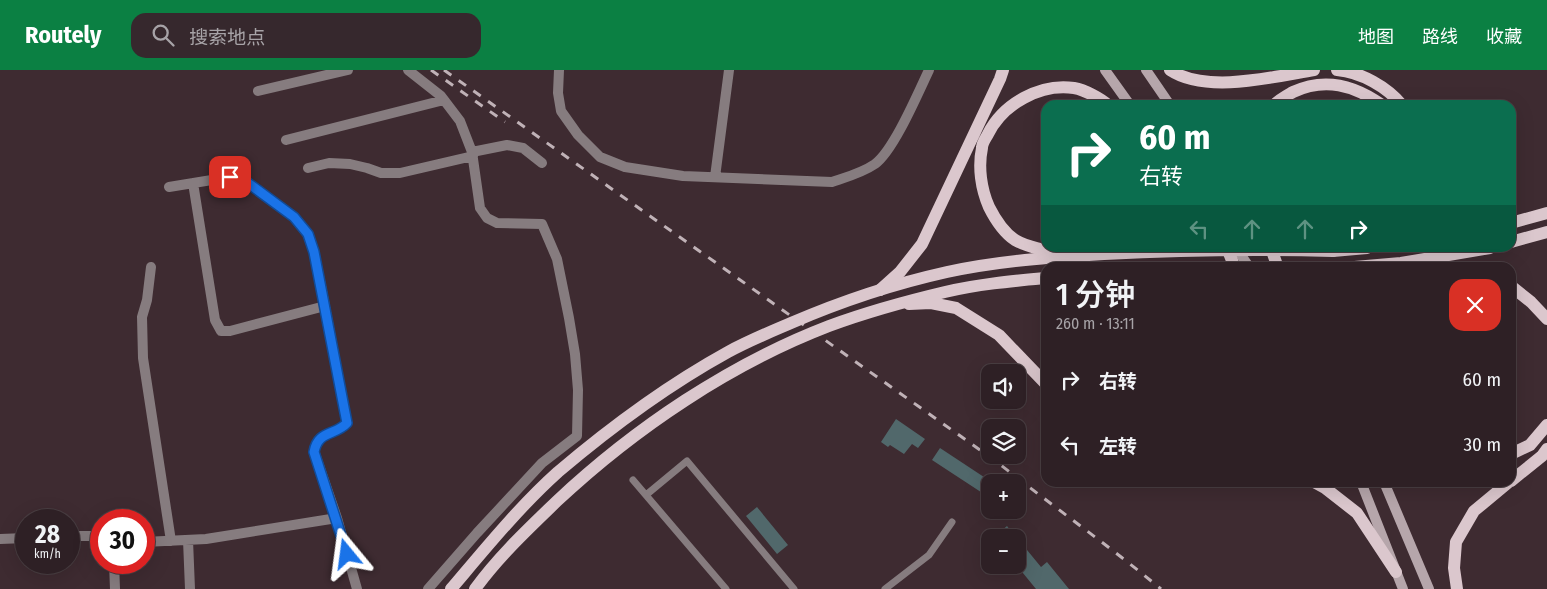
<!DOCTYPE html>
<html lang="zh">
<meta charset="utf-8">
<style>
:root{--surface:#2e2025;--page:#36282d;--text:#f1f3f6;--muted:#a7a3a7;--line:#493e42;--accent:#0b8043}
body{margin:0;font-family:"Fira Sans Condensed","Noto Sans SC",sans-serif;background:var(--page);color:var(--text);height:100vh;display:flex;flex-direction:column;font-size:19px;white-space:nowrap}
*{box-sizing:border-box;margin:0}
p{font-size:16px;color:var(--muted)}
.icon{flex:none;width:28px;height:28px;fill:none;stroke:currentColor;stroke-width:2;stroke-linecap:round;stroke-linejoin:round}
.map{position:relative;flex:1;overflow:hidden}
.details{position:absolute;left:1041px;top:192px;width:475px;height:225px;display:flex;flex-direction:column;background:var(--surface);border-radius:15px;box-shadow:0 5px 20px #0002,0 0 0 1px var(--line)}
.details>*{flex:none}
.banner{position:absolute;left:1041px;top:30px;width:475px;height:152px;border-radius:15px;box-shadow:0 5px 20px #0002,0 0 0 1px var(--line);background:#0b6e4f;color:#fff;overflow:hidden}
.buttons{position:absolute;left:981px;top:294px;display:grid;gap:10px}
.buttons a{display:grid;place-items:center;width:45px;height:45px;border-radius:10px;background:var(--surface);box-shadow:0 5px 20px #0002,0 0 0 1px var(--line);font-size:25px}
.speed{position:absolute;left:15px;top:439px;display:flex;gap:10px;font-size:25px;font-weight:700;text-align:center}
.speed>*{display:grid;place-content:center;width:65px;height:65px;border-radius:50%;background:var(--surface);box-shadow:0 5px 20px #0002,0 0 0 1px var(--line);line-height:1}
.speed small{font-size:12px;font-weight:400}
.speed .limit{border:8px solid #d22;background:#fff;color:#111}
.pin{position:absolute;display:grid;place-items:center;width:42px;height:42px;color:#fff;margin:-21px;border-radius:10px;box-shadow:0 2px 8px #0006}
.me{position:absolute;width:55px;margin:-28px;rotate:344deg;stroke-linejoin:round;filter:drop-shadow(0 0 4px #0008)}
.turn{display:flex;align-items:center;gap:18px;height:105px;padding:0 15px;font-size:22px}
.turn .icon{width:65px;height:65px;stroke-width:2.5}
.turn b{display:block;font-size:35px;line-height:42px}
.lanes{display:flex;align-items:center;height:48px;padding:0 15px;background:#0003;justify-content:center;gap:25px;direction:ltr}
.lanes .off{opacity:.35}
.round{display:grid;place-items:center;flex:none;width:52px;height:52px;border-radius:15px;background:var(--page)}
.head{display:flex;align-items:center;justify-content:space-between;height:85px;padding:0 15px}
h1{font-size:30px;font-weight:600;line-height:38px}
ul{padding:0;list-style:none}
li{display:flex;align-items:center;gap:15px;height:65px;padding:0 15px}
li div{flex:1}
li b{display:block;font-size:19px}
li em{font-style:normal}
header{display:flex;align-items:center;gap:30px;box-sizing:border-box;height:70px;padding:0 25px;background:var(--accent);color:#fff}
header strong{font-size:24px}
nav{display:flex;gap:28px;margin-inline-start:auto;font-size:18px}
.search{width:350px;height:45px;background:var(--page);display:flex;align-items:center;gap:12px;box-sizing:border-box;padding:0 18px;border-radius:15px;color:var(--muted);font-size:19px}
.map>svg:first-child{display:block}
</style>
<header>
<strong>Routely</strong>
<div class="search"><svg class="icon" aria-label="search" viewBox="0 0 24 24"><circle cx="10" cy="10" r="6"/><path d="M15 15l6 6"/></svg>搜索地点</div>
<nav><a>地图</a><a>路线</a><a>收藏</a></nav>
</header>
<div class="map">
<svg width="1547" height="519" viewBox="0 0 1547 519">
<rect width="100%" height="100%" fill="#3e2b31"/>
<path fill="#51686b" d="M896 349 925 369 918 378 912 374 904 384 890 375 888 377 881 372Z
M940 378 990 411V428L932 390Z
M757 437 788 475 777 484 746 446Z
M1007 456 1016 468H993Z
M1018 469 1041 497 1047 492 1069 519H1036L1018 497Z"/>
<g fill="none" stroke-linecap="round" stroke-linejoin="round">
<path stroke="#867c7f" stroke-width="7" d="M633 410 726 519
M646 425 687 391 794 519
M885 519 929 485 952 452"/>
<path stroke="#867c7f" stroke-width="10" d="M408 0 441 26 460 51 472 82 480 138 487 148 497 153 542 154 557 189 569 248 575 284 578 320 577 366 542 393 477 463 428 519
M559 0 558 23 561 41 578 65 600 87 625 97 683 106 832 112C847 107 862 103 875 94 894 80 918 23 929 0
M258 21 348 0
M286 70 444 30
M472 82 507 75 523 78 542 93
M308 98 329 93 350 94 367 98 381 103H400L473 86
M715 107 729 0
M193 113 215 250 221 261H230L325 236
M169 117 230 107 248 113 294 147 308 165 314 182 322 221 347 353C335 366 318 360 314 381L337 448 357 519
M151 197 147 230 142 247 143 288 171 471
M69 466H101
M0 469 26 468
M188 470 190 519
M144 472 206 469 337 448
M114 492 115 519"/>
<path stroke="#b6a6ab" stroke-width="10" d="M1105 0 1130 35
M1146 0 1170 35
M1236 178 1250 198
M1361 412 1403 519
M1384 412 1429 519"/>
<path stroke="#dbc7cd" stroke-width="12" d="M1170 0C1206 24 1273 7 1314 0
M1337 0C1361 2 1387 17 1402 35
M1274 35C1280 29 1286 26 1293 22 1325 7 1354 15 1382 35
M1511 153 1547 143
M1511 172 1547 162
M1227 178 1235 198
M1271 178 1278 198
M1333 181 1367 178
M1074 184C1055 181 1032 180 1015 170 1003 162 995 149 989 137 981 119 978 97 982 78 982 73 986 68 988 64 1003 34 1040 13 1074 18 1085 20 1100 28 1108 35
M1343 198 1401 193 1490 178
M1511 216 1531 232 1547 249
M880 220 900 202 922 174 1000 9 1003 0
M909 234 931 233 956 238 999 265 1046 314
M1511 384 1530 375 1547 355
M1511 411 1542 386 1547 379
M1314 412 1325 418 1357 443 1396 502
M1457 519 1454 498 1456 472 1474 441 1509 412"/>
<path stroke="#c0b2b7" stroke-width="3" stroke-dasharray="9 9" stroke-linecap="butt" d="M431 0 505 52
M444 0 997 392C1051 435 1108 475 1161 519"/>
<path stroke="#dbc7cd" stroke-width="12" d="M451 519C485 479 519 437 558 402 611 357 668 315 728 282 748 271 770 262 791 253 842 231 893 214 947 202 998 191 1052 187 1104 184 1180 180 1257 179 1333 181
M475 519C499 486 528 459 557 431 635 358 730 294 829 256 867 242 907 231 945 222 978 214 1013 211 1046 208"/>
</g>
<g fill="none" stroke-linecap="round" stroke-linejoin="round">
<defs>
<path id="route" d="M230 107 248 113 294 147 308 164 314 182 347 353C335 366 318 360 314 382L347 484"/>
</defs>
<use href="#route" stroke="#114b97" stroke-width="12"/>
<use href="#route" stroke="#1a73e8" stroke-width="9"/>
</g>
</svg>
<div class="buttons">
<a><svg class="icon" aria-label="sound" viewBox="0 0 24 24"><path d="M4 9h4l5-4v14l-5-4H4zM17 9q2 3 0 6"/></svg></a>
<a><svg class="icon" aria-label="layers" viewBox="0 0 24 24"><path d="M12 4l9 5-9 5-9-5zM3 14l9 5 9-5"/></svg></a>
<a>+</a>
<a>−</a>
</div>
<div class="speed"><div>28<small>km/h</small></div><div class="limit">30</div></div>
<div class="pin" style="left:230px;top:107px;background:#d93025"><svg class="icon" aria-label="arrive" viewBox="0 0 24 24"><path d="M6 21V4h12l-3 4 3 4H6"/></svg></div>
<svg class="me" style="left:347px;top:484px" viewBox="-20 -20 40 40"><path d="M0-17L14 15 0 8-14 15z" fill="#1a73e8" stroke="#fff" stroke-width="4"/></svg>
<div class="banner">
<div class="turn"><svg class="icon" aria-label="right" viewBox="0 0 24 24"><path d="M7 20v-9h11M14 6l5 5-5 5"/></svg><div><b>60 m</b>右转</div></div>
<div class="lanes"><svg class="icon off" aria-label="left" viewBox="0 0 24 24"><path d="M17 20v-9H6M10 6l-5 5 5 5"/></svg><svg class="icon off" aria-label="ahead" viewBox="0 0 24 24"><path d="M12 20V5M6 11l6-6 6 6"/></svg><svg class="icon off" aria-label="ahead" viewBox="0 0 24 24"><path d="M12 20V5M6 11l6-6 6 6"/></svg><svg class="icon" aria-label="right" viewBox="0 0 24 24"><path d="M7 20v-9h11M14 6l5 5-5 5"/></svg></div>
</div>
<section class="details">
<div class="head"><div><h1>1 分钟</h1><p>260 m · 13:11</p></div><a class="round" style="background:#d93025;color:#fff"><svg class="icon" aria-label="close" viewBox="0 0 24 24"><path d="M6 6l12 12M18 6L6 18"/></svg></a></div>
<ul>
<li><svg class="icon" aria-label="right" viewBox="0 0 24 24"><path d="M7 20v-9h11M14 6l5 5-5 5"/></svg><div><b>右转</b></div><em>60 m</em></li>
<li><svg class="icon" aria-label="left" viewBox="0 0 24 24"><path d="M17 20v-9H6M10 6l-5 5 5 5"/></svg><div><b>左转</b></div><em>30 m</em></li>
</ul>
</section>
</div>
